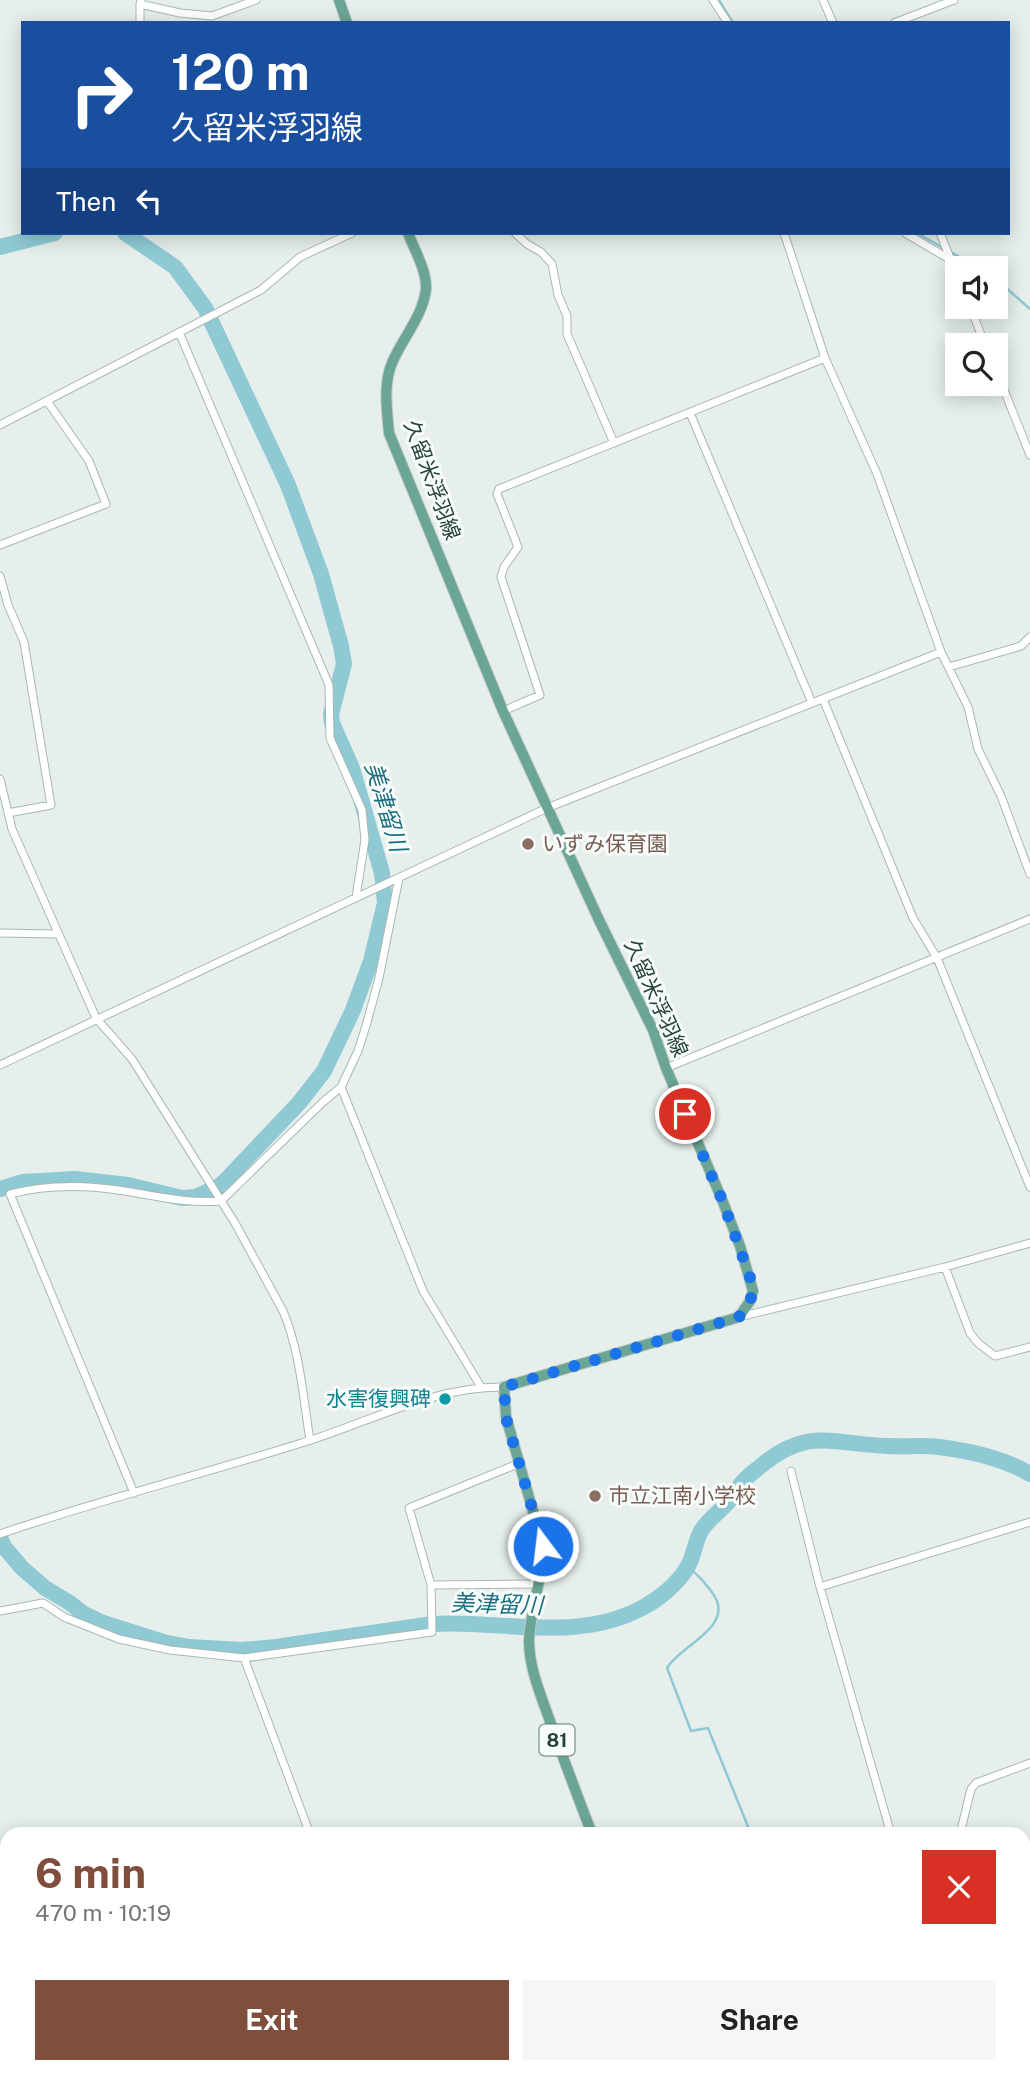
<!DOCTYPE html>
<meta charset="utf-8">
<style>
:root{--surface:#fff;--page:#f6f6f6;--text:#222;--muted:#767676;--accent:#804e3d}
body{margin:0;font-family:"Public Sans","Noto Sans JP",sans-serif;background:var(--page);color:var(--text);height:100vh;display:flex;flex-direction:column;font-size:26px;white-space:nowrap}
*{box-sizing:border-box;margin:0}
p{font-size:23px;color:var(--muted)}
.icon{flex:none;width:38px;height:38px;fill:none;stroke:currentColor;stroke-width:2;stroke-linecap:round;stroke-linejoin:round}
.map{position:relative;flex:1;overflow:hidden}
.details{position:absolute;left:0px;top:1827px;width:1031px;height:247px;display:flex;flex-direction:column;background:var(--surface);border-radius:21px 21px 0 0;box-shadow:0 4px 18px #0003}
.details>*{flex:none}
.top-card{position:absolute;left:21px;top:21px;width:989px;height:214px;border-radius:0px;box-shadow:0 4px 18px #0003;background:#1a4fa0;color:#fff;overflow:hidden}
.tools{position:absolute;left:945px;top:256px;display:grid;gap:14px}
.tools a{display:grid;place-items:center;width:63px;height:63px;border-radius:0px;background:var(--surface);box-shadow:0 4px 18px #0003;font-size:35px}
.pin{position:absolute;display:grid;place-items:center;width:60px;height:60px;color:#fff;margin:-30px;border:4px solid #fff;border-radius:50%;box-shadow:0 2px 7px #0007}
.me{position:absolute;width:77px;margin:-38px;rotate:345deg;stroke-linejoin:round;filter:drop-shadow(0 0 5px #0008)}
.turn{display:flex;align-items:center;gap:24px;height:147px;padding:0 35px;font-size:32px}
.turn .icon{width:91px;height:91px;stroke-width:2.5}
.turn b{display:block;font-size:49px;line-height:60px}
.then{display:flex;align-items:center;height:66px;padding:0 35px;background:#0003;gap:14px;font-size:26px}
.round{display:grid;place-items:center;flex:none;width:74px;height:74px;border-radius:0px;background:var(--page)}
.overview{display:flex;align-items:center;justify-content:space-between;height:119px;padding:0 35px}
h1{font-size:42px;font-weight:700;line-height:52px;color:var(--accent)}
.cta{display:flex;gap:14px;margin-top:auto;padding:14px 35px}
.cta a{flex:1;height:80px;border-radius:0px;background:var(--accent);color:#fff;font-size:28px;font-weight:700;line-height:80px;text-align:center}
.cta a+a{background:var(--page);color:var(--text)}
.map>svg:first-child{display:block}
</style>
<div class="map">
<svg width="1030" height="2073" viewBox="0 0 1030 2073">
<rect width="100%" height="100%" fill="#e6efeb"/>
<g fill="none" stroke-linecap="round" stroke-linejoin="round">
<path stroke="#8ec9d4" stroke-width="2.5" d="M719 0 733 23
M917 233 945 249
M951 252 978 268
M996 279 1030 309
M687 1567C697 1573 704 1582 711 1591 739 1626 681 1644 667 1668L691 1731 708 1728 751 1834
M816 2067 818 2073"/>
<path stroke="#8ec9d4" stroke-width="16" d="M0 247 55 233
M0 1189 23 1182 75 1179 128 1185 182 1198 195 1197 218 1187 226 1180 299 1103 324 1071 353 1010 371 961 385 903 382 873 352 768 332 723 331 714 344 664 341 646 321 574 288 485 205 308 175 267 125 233
M0 1538 5 1548 22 1568 45 1588 70 1603 84 1614 103 1623 163 1642 189 1647 242 1650 276 1647 433 1624C503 1620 576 1643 642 1608 659 1599 678 1584 688 1566 694 1555 695 1542 701 1531 708 1519 721 1511 730 1500 735 1495 737 1488 742 1483 747 1476 755 1471 762 1465 808 1427 833 1444 887 1446 904 1447 923 1445 939 1447 971 1451 1003 1458 1030 1474"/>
<defs>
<path id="street" d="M141 0 140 4 180 13 212 16 256 0
M713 0 728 23
M823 0 833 23
M140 23V4
M894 23 954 0
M515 233 527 244 541 252 552 264 558 295 567 316V334L614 443
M784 233 825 358 877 474 941 652 968 707 978 749 1001 796 1030 874
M905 233 951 260
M940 233 957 275
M970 306 985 345
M179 332 329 685 330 738 362 810 365 840 356 897
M996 370 1030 455
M690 413 812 703
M0 425 261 290 300 257 352 233
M0 545 106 504 89 461 47 401
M0 576 8 605 24 642 51 805 8 813
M949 667 1021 646 1030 637
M823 699 913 918 937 958 1030 1187
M503 711 540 695 501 577 504 567 518 547 497 494 499 489 825 358
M0 779 12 829 96 1018 132 1059 235 1223 283 1311C300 1351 303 1397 310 1440
M0 933 58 934
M0 1065 547 808 941 652
M666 1068 1030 919
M341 1087 423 1291 481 1387
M945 1267 970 1333 978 1343 995 1356 1030 1347
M739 1317 945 1267 1030 1243
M791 1471 820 1587 891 1834
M134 1493 10 1194C45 1185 84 1185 118 1190 153 1195 185 1204 221 1201L323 1102 341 1087 358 1051 366 1026 379 978 399 878
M0 1534C102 1499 208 1473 311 1440 373 1420 437 1386 504 1387
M431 1585 539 1584
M820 1587 1030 1522
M0 1611 43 1603 64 1617 119 1639 170 1650 244 1658 432 1632 431 1585 409 1508 520 1463
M244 1658 310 1834
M960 1834 971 1789 976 1783 1030 1763
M91 2067 93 2073
M391 2067 393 2073
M921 2073 930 2067"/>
<path id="secondary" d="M1024 1959 1030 1958
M542 2073 562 2067"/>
<path id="primary" d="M339 0 347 23
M408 233C414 249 427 271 426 289 423 316 402 339 392 363 383 384 387 411 389 433L503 711 599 920 653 1030 666 1068 723 1202 740 1246 753 1291 750 1301 739 1317 504 1387 506 1417 543 1546C543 1579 530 1609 529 1641 529 1669 542 1698 551 1724 564 1761 578 1797 592 1834
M695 2067 698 2073"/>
</defs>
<use href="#street" stroke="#a8b8b2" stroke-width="9"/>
<use href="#secondary" stroke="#a4bbb3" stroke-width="11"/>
<use href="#primary" stroke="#c2cac8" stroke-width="12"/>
<use href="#street" stroke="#fff" stroke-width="7"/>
<use href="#secondary" stroke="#fff" stroke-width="10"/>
<use href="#primary" stroke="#6aa596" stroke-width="10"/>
</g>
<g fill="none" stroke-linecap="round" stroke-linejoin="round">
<path stroke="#1a73e8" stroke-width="12" stroke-dasharray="0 21.6" d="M543 1546 506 1418 504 1387 739 1317 750 1301 753 1292 751 1280 723 1202 685 1114"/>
</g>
<g fill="#8d6e63" stroke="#f7fbf9" stroke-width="2.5">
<circle cx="528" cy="844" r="7"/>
<circle cx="595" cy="1496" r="7"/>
</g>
<circle fill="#0f9aa8" stroke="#f7fbf9" stroke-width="2.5" cx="445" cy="1399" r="7"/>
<g text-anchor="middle" stroke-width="6" stroke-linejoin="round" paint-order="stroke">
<rect fill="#f7fbf9" stroke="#637a73" stroke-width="2" x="539.5" y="1724.5" width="35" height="31" rx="5"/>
<g font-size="19" font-weight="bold" fill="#24423a">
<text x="557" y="1747">81</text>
</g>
<g font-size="21" fill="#24423a" stroke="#f7fbf9">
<text transform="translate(432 480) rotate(70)" y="7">久留米浮羽線</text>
<text transform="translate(656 998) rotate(66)" y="7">久留米浮羽線</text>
</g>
<g font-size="21" fill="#785e54" stroke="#f7fbf9" text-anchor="start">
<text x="542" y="851">いずみ保育園</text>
<text x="609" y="1503">市立江南小学校</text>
</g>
<g font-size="21" fill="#0d838f" stroke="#f7fbf9" text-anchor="end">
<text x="431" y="1406">水害復興碑</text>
</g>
<g font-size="23" font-style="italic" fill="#1c6f80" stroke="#f7fbf9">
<text transform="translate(386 807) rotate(73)" y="8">美津留川</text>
<text transform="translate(497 1604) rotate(2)" y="8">美津留川</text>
</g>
</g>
</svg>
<div class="tools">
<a><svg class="icon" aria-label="sound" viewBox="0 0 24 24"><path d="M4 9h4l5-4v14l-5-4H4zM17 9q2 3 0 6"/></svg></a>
<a><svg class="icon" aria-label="search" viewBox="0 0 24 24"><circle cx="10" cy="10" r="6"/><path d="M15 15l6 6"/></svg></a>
</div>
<div class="pin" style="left:685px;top:1114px;background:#d93025"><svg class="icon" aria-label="arrive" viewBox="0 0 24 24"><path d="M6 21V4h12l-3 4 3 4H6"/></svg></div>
<svg class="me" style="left:543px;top:1546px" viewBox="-20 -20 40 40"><circle r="17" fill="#1a73e8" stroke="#fff" stroke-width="3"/><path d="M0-11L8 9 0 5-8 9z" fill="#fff"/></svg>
<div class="top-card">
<div class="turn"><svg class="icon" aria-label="right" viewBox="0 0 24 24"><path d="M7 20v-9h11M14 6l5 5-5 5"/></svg><div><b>120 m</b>久留米浮羽線</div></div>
<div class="then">Then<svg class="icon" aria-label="left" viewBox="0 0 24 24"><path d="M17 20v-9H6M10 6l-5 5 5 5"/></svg></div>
</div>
<section class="details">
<div class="overview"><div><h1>6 min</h1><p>470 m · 10:19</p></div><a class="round" style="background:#d93025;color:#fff"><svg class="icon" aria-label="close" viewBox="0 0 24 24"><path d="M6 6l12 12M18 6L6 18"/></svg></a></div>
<div class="cta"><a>Exit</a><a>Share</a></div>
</section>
</div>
